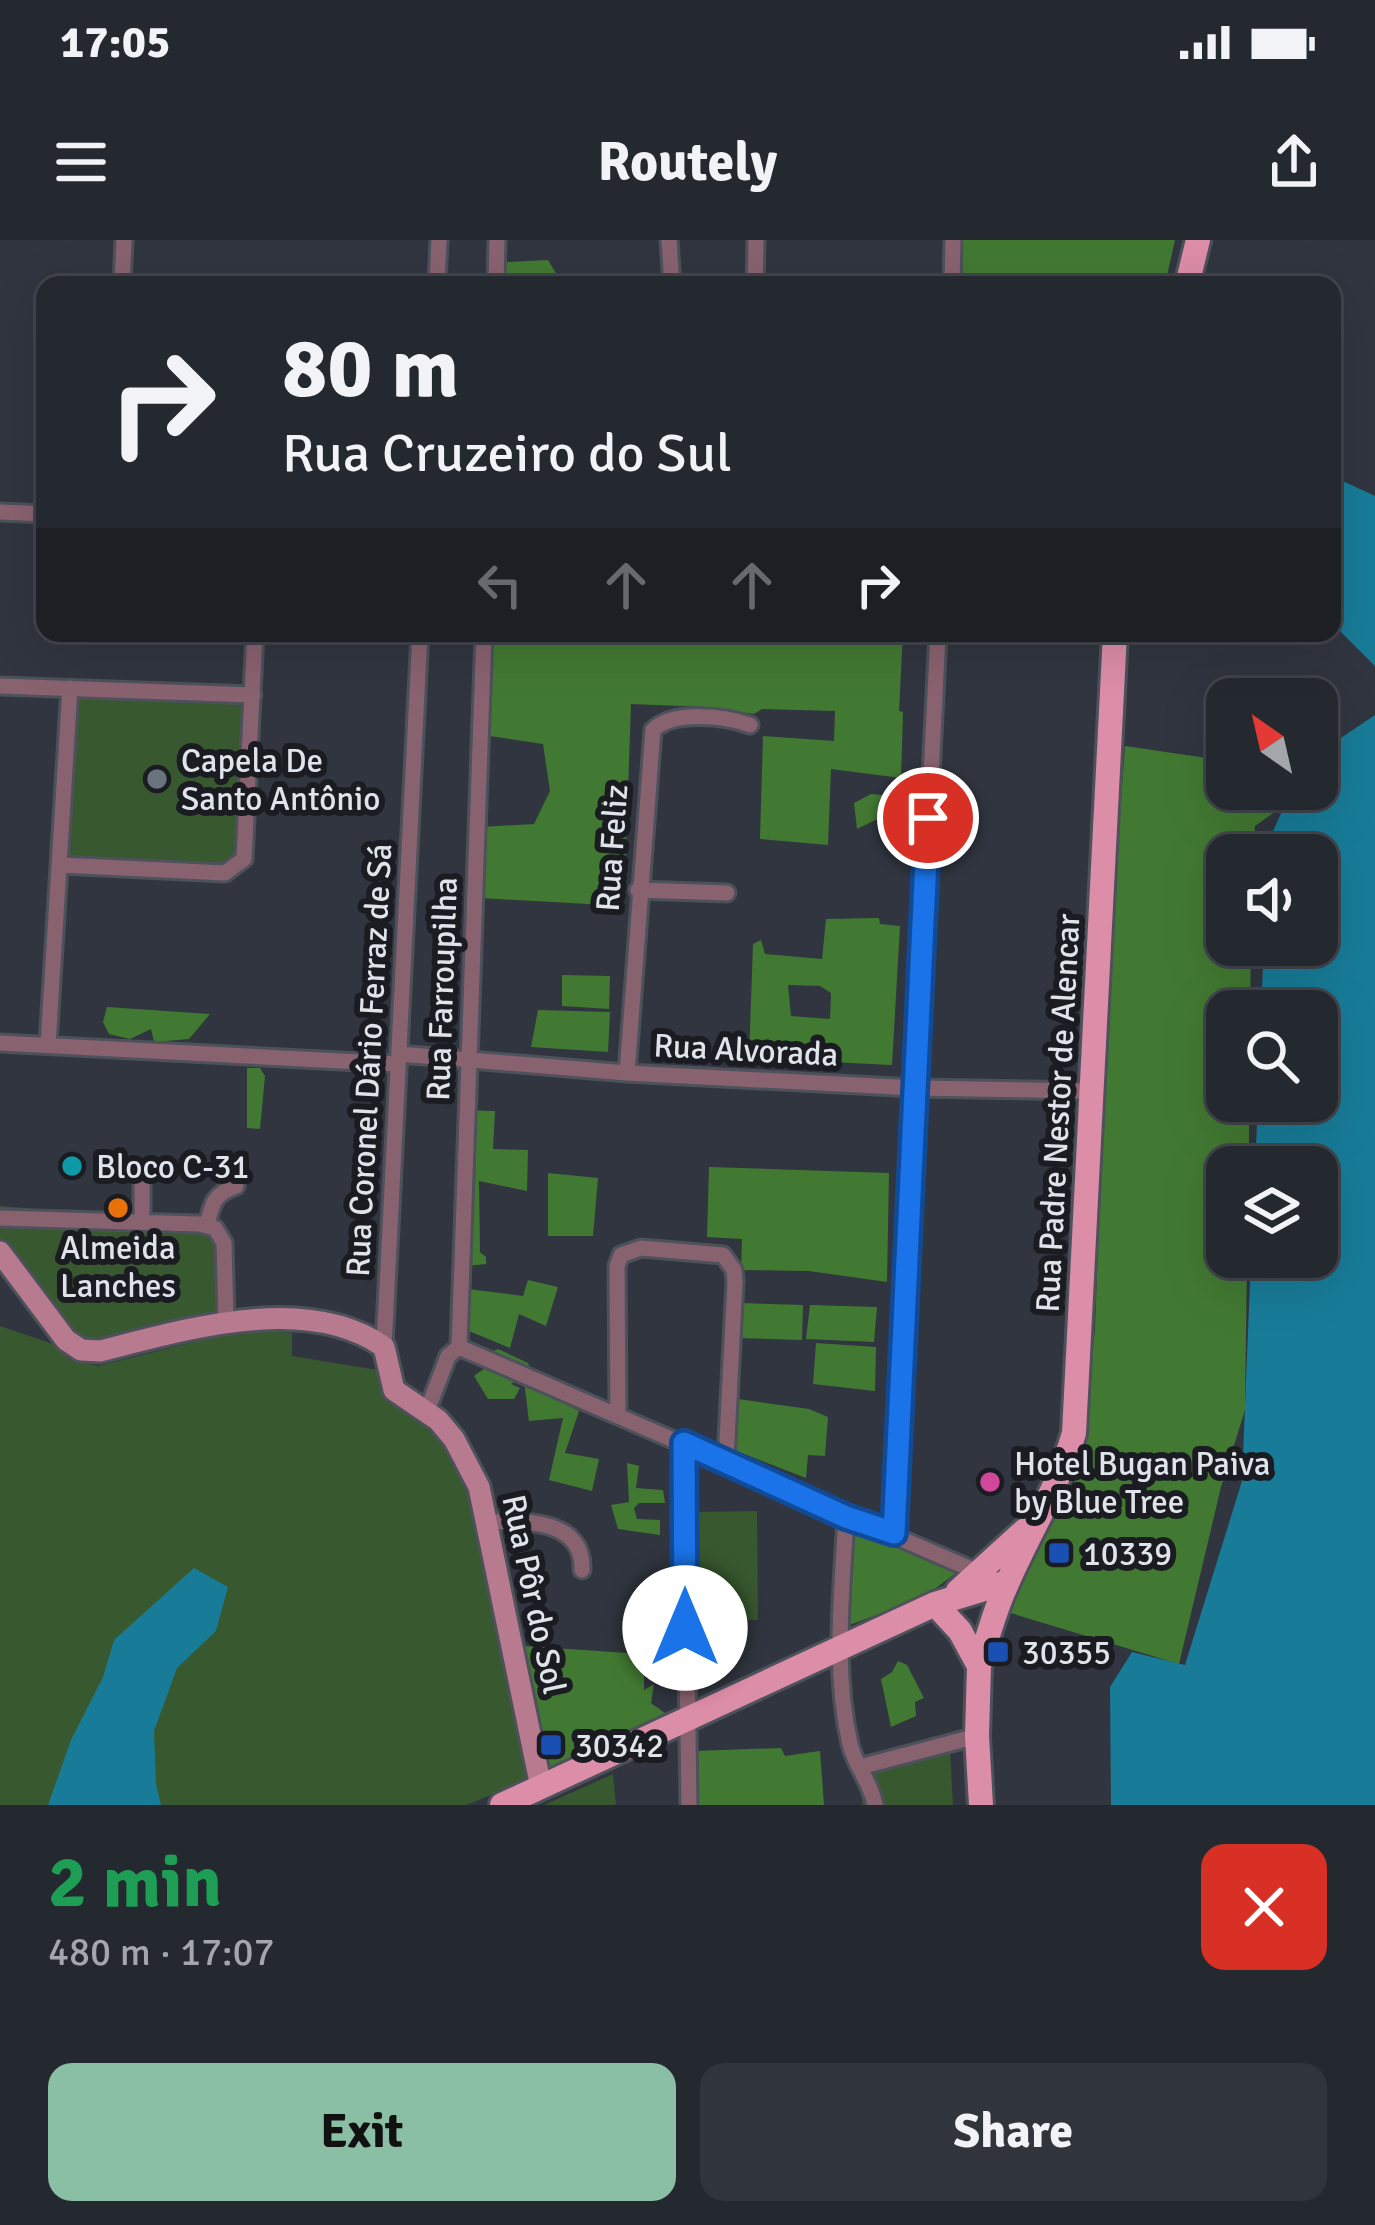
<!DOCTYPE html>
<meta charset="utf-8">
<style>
:root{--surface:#24282f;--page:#30343b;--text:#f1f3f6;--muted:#a3a6aa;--line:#41444b;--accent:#8abfa5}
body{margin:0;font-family:Signika,sans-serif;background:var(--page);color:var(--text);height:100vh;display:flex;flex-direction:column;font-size:45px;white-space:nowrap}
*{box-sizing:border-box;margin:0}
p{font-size:39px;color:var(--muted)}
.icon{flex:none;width:66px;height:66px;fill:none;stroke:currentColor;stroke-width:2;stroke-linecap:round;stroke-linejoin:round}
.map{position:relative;height:1565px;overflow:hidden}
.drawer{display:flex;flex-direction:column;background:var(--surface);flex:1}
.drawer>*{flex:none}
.guide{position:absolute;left:36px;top:36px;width:1305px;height:366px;border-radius:24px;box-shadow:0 12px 48px #0002,0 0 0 3px var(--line);background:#24282f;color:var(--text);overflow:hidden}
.needle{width:78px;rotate:326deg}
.tools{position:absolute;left:1206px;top:438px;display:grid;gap:24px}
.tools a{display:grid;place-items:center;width:132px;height:132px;border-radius:24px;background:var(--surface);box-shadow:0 12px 48px #0002,0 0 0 3px var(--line);font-size:60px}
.pin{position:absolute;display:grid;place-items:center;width:102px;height:102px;color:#fff;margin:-51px;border:6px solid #fff;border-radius:50%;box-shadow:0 3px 12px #0007}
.me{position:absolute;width:132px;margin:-66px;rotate:0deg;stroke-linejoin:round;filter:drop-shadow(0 0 9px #0008)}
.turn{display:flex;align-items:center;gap:42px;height:252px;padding:0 48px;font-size:54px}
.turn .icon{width:156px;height:156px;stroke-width:2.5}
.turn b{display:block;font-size:84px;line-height:102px}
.lanes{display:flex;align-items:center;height:114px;padding:0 48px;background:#0003;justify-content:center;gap:60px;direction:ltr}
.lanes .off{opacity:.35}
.round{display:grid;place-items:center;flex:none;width:126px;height:126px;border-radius:24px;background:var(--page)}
.summary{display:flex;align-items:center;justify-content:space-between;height:204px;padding:0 48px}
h1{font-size:72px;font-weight:800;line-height:90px;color:#1e9e55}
.action{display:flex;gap:24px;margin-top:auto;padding:24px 48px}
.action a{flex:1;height:138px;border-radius:24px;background:var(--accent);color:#111;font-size:48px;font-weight:800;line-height:138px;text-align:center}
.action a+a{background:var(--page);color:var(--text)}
.status{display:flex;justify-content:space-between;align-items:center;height:84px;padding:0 60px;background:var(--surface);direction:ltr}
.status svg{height:33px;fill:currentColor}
header{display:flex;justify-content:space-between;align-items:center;height:156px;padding:0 48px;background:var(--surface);font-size:54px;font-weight:800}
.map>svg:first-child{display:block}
</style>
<div class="status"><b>17:05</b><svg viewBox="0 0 49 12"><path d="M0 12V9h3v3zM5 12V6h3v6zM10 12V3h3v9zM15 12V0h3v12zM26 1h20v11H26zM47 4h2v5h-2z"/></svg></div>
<header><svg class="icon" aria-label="menu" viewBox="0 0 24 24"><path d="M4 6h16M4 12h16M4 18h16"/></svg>Routely<svg class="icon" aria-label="share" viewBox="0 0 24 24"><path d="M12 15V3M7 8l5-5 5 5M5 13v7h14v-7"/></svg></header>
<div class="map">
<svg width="1375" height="1565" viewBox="0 0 1375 1565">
<rect width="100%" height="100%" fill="#30353f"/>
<path fill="#38582f" d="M70 448 253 455 238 626 61 625Z
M0 966 224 985 225 1079 86 1108 0 1004Z
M0 1086 53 1104 69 1119 98 1126 246 1089 292 1093V1116L378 1130 390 1156 438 1190 467 1237 533 1537 467 1565H0Z
M757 1271 758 1380 692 1381 691 1272Z
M950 1511 953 1565H862L863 1551 872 1532Z
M613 1534 616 1565H544Z"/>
<path fill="#427932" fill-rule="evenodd" d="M962 0H1175L1165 45H963Z
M548 20 563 45H497L506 22Z
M488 393H903L899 471 903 472 901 538 831 529 828 605 760 599 763 496 834 501 835 471 762 469 754 474 707 467 631 464 624 666 480 658 481 587 534 584 550 551 543 504 484 495Z
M945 393H1083L1082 403 945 397Z
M1125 506 1227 521V549H1286L1279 569 1255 586 1253 615H1227V705H1251L1250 771H1227V861H1249V927H1227V1017H1247L1245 1170 1221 1247 1179 1424 1004 1371 1073 1247 1084 1188 1095 1089 1107 750Z
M871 554 895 556 894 571 857 589 854 563Z
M879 678 880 684 900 686 892 825 749 818 753 704 761 700 765 714 822 719 826 679ZM788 745 820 746 831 753 830 779 791 776Z
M562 735 610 736 609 769 562 766Z
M107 767 210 774 189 799 154 802 151 789 130 799 109 794 103 782Z
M538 770 610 772 608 812 531 807Z
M247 828H260L265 836 260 889 247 888Z
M459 870 495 871 493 909 528 910 527 951 479 941 480 1012 486 1017V1024L467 1026Z
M709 927 889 933 887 1042 809 1031 741 1030 742 999 707 997Z
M548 933 598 938 593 996H548Z
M528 1040 558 1047 546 1086 519 1074 510 1108 464 1089 468 1049 523 1056Z
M738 1063 803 1065 802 1100 737 1098Z
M810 1065 877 1067 874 1102 806 1099Z
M816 1103 876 1107 875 1151 813 1144Z
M498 1109 528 1123 531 1131 511 1144 520 1148 514 1159H488L474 1136 495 1121 489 1113Z
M524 1141 579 1171 565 1213 599 1219 592 1251 549 1240 563 1178 529 1181Z
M738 1159 809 1169 828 1177 825 1216 808 1215 806 1238 734 1210Z
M627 1223 639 1226 636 1248 663 1250 665 1263H639L634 1268 637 1279 660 1280V1295L618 1289 611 1265 629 1262Z
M850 1284 960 1330 924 1357 847 1386Z
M691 1391 707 1396V1405L729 1413 717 1414 715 1441 690 1449Z
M523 1406 628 1413 644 1433V1450L654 1444 651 1463 669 1476 544 1537Z
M898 1421 907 1425 924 1458 915 1462 916 1476 891 1487 881 1439 892 1432Z
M781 1508 785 1516 820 1511 824 1565H696L694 1511Z"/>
<path fill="#187c98" d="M1332 236 1375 256V426L1332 383Z
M1375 475V1565H1111L1110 1447 1132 1412 1185 1425 1242 1241 1251 1017H1317V927H1255L1258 861H1317V771H1261L1264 705H1317V615H1268C1269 589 1285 574 1289 549H1317V514Z
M194 1328 228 1347 216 1391 177 1428 154 1491 156 1544 161 1565H48L71 1500 103 1437 114 1400Z"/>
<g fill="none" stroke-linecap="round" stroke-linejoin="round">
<defs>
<path id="street" d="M669 0 672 45
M122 45 124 0
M437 45 439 0
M496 45 497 0
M755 45 756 0
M952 45 953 0
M0 272 45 274
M0 446 253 455
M61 625 225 633 244 619 255 393
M638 650 727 653
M0 803 398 824
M48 805 70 448
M399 814 627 833 915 848 1090 851
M627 833 653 490C674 470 725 476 750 485
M0 978 199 984 215 988 224 1003 226 1080
M142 982V929
M207 985C212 963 214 954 236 946
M384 1107 420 393
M459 1107 484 393
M427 1171 448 1116 459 1107 980 1333
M618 1176 617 1026 621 1015 641 1008 723 1015 734 1030 735 1042 726 1220
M684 1203 689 1565
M846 1277C842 1353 833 1429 850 1504 855 1526 871 1542 875 1565
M489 1282C526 1280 584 1280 582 1330
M894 1293 938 393
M860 1527 977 1496"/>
<path id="secondary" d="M0 1012 66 1100 81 1110 100 1111C184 1090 306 1052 384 1107L394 1150 438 1180 454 1199 479 1247 541 1547"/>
<path id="primary" d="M1187 45 1198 0
M958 1351 1025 1290
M935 1364 960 1391 979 1426 977 1496 981 1565
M979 1426C987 1399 994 1372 1006 1346 1028 1294 1058 1249 1074 1193L1115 393
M502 1565 935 1364 1007 1342"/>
</defs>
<use href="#street" stroke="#4c515a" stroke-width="21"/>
<use href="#secondary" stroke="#4c515a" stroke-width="27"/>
<use href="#primary" stroke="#4c515a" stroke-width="30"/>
<use href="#street" stroke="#89626f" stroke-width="15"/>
<use href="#secondary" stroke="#b87a8f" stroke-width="21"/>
<use href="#primary" stroke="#dc8da8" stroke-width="24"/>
</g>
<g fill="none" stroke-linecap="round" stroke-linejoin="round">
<defs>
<path id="route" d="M685 1388 684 1203 846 1277 894 1293 928 578"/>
</defs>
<use href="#route" stroke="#114b97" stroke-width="30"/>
<use href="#route" stroke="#1a73e8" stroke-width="21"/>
</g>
<circle fill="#6b7280" stroke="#1a1c21" stroke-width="4.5" cx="157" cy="539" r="12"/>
<circle fill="#0f9aa8" stroke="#1a1c21" stroke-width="4.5" cx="72" cy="926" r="12"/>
<circle fill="#e8710a" stroke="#1a1c21" stroke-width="4.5" cx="118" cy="968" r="12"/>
<circle fill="#d1479c" stroke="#1a1c21" stroke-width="4.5" cx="990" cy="1242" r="12"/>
<g fill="#1a4fb4" stroke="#1a1c21" stroke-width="4.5">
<rect x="1047" y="1301" width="24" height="24" rx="6"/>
<rect x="986" y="1400" width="24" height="24" rx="6"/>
<rect x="539" y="1493" width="24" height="24" rx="6"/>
</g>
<g text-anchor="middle" stroke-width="12" stroke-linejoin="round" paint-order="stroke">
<g font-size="33" fill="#dfe3ea" stroke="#1a1c21" text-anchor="start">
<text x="181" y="532">Capela De<tspan x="181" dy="38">Santo Antônio</tspan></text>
<text x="96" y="938">Bloco C-31</text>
<text x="118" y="1019" text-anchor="middle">Almeida<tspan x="118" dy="38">Lanches</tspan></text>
<text x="1014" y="1235">Hotel Bugan Paiva<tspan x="1014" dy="38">by Blue Tree</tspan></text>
<text x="1083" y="1325">10339</text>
<text x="1022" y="1424">30355</text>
<text x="575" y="1517">30342</text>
</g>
<g font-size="33" fill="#dfe3ea" stroke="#1a1c21">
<text transform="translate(611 608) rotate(-86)" y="12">Rua Feliz</text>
<text transform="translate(441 749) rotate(-88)" y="12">Rua Farroupilha</text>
<text transform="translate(746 809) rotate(3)" y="12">Rua Alvorada</text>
<text transform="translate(368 820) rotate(-87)" y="12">Rua Coronel Dário Ferraz de Sá</text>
<text transform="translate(1057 873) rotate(-87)" y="12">Rua Padre Nestor de Alencar</text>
<text transform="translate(535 1354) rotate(78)" y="12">Rua Pôr do Sol</text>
</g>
</g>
</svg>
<div class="tools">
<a><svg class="needle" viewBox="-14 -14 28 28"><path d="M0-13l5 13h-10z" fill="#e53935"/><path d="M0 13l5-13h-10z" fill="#a3a6aa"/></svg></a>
<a><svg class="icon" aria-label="sound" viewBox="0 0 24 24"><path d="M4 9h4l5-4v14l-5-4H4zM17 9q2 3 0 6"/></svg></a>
<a><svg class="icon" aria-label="search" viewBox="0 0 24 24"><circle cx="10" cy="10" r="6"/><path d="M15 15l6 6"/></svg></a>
<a><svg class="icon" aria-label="layers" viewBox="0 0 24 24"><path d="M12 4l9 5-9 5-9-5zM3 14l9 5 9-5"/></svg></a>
</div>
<div class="pin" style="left:928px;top:578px;background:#d93025"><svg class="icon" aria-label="arrive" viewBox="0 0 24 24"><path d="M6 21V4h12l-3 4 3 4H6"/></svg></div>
<svg class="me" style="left:685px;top:1388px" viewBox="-20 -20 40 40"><circle r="19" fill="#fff"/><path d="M0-13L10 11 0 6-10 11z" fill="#1a73e8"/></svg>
<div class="guide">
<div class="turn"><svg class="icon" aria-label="right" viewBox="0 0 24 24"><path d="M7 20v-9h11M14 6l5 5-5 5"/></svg><div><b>80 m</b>Rua Cruzeiro do Sul</div></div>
<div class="lanes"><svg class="icon off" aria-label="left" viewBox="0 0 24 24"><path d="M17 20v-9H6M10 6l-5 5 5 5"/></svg><svg class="icon off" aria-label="ahead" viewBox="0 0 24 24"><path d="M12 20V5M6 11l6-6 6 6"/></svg><svg class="icon off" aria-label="ahead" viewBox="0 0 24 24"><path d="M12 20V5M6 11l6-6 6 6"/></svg><svg class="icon" aria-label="right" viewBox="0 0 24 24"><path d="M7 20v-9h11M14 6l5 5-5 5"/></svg></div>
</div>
</div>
<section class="drawer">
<div class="summary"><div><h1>2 min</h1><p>480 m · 17:07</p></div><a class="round" style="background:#d93025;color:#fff"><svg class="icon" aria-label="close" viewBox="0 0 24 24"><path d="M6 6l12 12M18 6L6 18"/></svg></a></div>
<div class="action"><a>Exit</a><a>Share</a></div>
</section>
